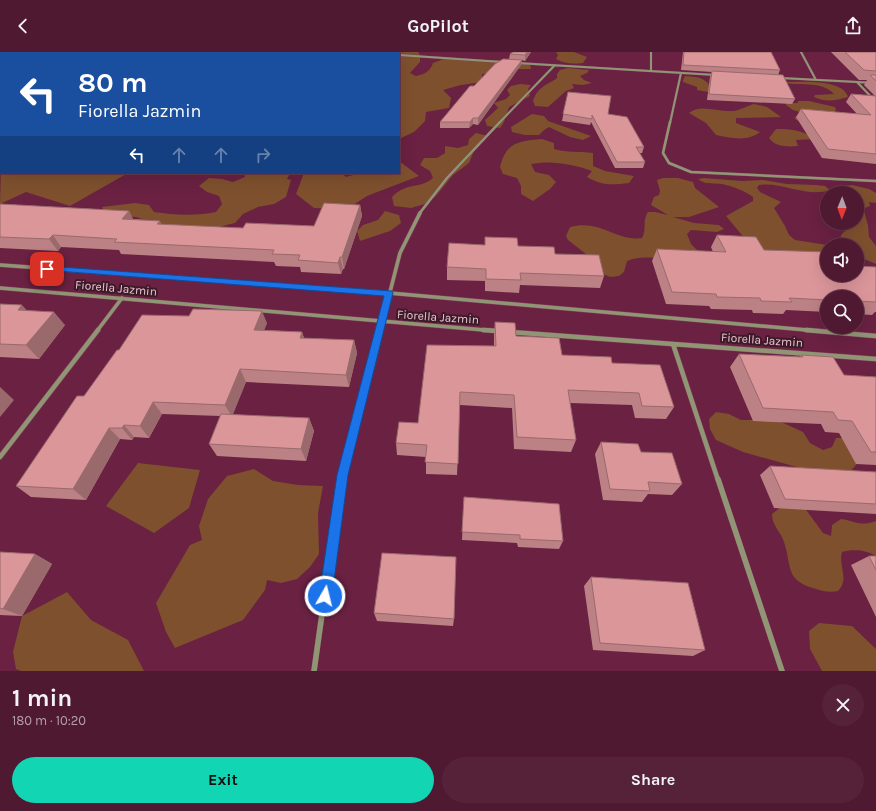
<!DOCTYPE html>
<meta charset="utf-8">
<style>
:root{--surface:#501932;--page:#56223a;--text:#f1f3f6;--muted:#b4a0ac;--line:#67384d;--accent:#12d5b4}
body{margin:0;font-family:Karla,sans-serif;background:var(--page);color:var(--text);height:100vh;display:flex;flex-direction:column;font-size:15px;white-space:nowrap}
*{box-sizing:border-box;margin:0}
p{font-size:13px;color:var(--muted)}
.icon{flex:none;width:22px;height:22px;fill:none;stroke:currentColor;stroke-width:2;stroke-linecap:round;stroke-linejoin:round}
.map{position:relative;height:619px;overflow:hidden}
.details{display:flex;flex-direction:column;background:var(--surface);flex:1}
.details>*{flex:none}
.top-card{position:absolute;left:0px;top:0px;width:400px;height:122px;box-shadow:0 4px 16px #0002,0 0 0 1px var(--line);background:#1a4fa0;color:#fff;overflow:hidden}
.needle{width:26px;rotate:181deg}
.tools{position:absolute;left:820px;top:134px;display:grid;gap:8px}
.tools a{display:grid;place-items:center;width:44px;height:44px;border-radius:50%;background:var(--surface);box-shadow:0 4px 16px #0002,0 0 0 1px var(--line);font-size:20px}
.pin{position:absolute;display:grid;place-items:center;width:34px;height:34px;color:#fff;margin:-17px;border-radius:8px;box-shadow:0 2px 6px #0006}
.me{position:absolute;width:44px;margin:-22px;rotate:8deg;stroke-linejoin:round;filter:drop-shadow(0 0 3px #0008)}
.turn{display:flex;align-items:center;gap:14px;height:84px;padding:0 12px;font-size:18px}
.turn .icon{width:52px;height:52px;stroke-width:2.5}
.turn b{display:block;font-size:28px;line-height:34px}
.lanes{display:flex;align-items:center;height:38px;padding:0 12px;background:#0003;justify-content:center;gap:20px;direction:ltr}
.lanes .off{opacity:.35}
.round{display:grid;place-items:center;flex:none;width:42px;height:42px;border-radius:21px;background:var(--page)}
.summary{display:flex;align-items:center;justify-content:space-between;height:68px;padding:0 12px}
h1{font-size:24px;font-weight:700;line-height:30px}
.action{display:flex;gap:8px;margin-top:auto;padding:8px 12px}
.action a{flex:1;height:46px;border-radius:24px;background:var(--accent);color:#111;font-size:16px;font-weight:700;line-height:46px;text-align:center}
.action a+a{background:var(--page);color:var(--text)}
header{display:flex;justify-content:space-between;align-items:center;height:52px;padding:0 12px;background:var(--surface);font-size:18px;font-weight:700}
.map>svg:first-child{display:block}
</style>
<header><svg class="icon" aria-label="back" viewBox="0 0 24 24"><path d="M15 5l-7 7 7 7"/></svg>GoPilot<svg class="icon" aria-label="share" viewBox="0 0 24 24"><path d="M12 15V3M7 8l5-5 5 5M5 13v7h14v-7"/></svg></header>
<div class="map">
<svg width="876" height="619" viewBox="0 0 876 619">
<rect width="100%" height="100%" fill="#6a2142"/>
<path fill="#7e502e" d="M390 0H418L420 3V10L410 21 416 24C424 22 430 20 433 11L446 6H456L484 8H514L530 13 531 17H519L482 22V30L461 33 443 38 451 46 449 56 426 60 425 69 414 80 399 87V1H385Z
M556 0H574L587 5 583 11C573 12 565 12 556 7L558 3Z
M568 16 589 18 587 21 580 24 584 28 592 31 583 33 572 32 574 36 566 39 548 55 535 54 533 49C538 34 546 34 557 26V22L560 18Z
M685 24C701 25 707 26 714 41L697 38V35L683 30V28Z
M786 30C802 30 843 27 848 45 836 48 827 51 814 45L815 43 834 42C823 29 801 34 786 31Z
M520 32 531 33 528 37 530 44 509 55 504 70 500 76 487 74 485 68 498 56 494 51 506 47 510 43 507 38 511 34Z
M798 49H809L835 55 836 57 834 61 817 74 796 68 794 65 806 66 809 64 807 62 793 58 786 53V51H798Z
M754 52 767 55 781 65 736 66V71L760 80C747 90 731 86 716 83L706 71 689 61C699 52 716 59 729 59 738 60 746 54 754 52Z
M532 62 544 64 548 69 591 84 583 88 570 85 549 75 544 78 539 83H525L512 80 511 75Z
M776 77C791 77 803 78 815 87L796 88 798 94C788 95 775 95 769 86Z
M476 81 488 84 474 99 469 111 453 123 435 145 425 152 411 156 394 154 392 145C408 129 419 138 433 126L430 119 420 113 424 106H437L445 101V94L458 96 468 93 469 87Z
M542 87 554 91V97C568 101 579 99 593 101V114L605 119 634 124 629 131C611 133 603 134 587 125L592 119C574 112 550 108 531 112L535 120 549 123 556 130 550 137 533 149 521 142V134L517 126 503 122 500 115C506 90 519 89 542 87Z
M399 109 419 124 367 144 347 157 314 156 296 142 304 121H341L346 125 361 121H399Z
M1 114V121H128L70 154 26 140 0 152Z
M244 121H290L287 127 291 128 286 145 274 152 258 155 243 162 235 171 218 175 202 182 161 173 136 165 105 163 102 155 135 151 149 153 154 160C173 163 197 164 216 160L222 152 219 144 207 140 199 134 209 126 222 127 233 130 245 125Z
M663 126H678L693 130 695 136 719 155 689 165H673L694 171 719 173 724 177 717 180 691 178 687 182 691 192 701 202C688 204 674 207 661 206 647 206 640 204 627 209L624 220 619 224 610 225 601 221 586 202 568 188 566 184 570 175C601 167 616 190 642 186 647 177 642 168 648 160H655L668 163 651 153 654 145 659 143 660 139 657 128Z
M704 126 742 129 763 128 787 132 816 133 825 134 830 138C807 146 781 129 759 133L757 136 760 140 781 150 774 156 785 174 789 183 795 188 827 193V206L782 209 746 188 726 164 753 149V145C745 139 732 134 722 132 713 131 706 133 698 127Z
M852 133 869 137 876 141V151L869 150 870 154 865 156 864 159 868 173 869 185 876 194V212L857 204V193H841V183L847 177 857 171V141H837V138L845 134Z
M385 159 399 163 401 171 390 179 360 189 357 179 363 173 378 168Z
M716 360 729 362 741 368H777L803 380 810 391 823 398 832 395 836 386H848L861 407 849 421 807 418 743 400 716 388 710 377 709 367Z
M138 411 200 418 189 456 154 481 106 454Z
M254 417 273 429 298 433 323 434 318 461 319 502 310 515 297 527 281 531 267 528 265 538 243 568 175 596 166 580 156 551 190 493 202 488 199 474 208 447 227 424Z
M785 452 804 455 823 481 831 484 832 473 841 467C855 469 860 475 876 469V504C867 498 852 497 842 500 838 514 850 527 838 539 829 541 822 539 813 536 785 528 792 514 784 490 781 480 772 474 772 462Z
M67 540 91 568 128 588 144 619H21L16 617 13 600 22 564Z
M819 571 852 574 876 597V619H822L810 597 809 579Z"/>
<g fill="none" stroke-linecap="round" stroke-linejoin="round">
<defs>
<path id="street-far4" d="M340 0 358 1
M651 0V19
M801 0 816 28
M399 3 502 10
M517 11 716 23
M781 26 876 31
M857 30 876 50
M499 71 555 13
M670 71 681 21"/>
<path id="street-far3" d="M670 70 663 101 669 111 691 120 876 129
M419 162 447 126 500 70"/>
<path id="street-far2" d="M0 213 389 241 818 279
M0 236 496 279
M97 279 122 246
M380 279 400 201 420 161"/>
<path id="street-far1" d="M483 278 498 279
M806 278 876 284
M510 280 876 307
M673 292 718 428
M0 405 98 278
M341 428 380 278"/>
<path id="street" d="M718 427 782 619
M314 619 341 427"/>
</defs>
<use href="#street-far4" stroke="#85415f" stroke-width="2.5"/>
<use href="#street-far3" stroke="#85415f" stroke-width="3"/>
<use href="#street-far2" stroke="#85415f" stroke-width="4.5"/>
<use href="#street-far1" stroke="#85415f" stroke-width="5.5"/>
<use href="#street" stroke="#85415f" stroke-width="6"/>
<use href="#street-far4" stroke="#909674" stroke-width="2"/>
<use href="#street-far3" stroke="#909674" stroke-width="2.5"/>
<use href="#street-far2" stroke="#909674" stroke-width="3.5"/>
<use href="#street-far1" stroke="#909674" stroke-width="4.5"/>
<use href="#street" stroke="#909674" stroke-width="5.5"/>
</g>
<path fill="#bc8184" d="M0 0 1 1V41H0Z
M531 0 525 9 522 8 521 13 478 73 473 72 469 76H440V70L474 34 509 7 510 2Z
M683 0H771L780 18 778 23 795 47 792 52 707 48 710 25 712 20 681 18Z
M831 0H876V112L822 106 796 65 801 57 857 62 846 50 851 42 875 44 864 33 867 28H859Z
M568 40 608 62 644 95 642 101H640L645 110 643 116H615L591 70 590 73 562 69Z
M1 46V75H0V47Z
M0 152 129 159 133 167 160 169 161 173 243 176 314 174 360 153 362 164 344 217H343L341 222 301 220 300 215 276 214 274 210 121 202 119 198 61 195 58 199 0 196Z
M717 183 764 198 827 223 876 215V260H875L872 263 857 262V245H827V260L786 258 783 262 753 261 752 258 711 257 709 254 666 252 652 209 657 197 713 200 711 195Z
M485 185 518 194 555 202 604 224 600 236 520 233 519 241 485 239V229L447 228V215L485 193Z
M0 252 27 259 65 273 39 307 0 305Z
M495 270 516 284 562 303 612 311 674 355 666 367 635 366 632 353 570 351 576 388 571 400 514 397 512 356 460 353 457 423 426 422V405L397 403 396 391 418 371 494 294V283Z
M267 271 264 278 302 280 304 286 354 288 357 301 349 335 246 330 232 363 309 366 314 379 306 409 217 404 209 392 220 364 162 362 149 386 134 385 132 388 120 387 86 448 31 445 16 434 119 298Z
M739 302 800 305 801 303 844 323 876 325V413L856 412 839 381 825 380 821 372 753 369 730 315Z
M601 390 641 400 682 432 672 443 648 442 642 450 603 448 595 402Z
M770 414 876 420V462L774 456 760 423Z
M464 445 563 489 559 497 518 495 517 491 462 488Z
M0 500 35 502 52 512 22 564 0 563Z
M869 504H876V565L851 513Z
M591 525 705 598 693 604 593 598 584 534Z
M374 561 454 567 453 574 377 569Z"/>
<path fill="#99696c" d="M265 0H291L288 1H262Z
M527 0H531L525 9V3Z
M522 8 521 13 478 73V66Z
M473 66V72L469 76 470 70Z
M360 153 362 164 344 217 342 205Z
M129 159 135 171 122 167Z
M160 169 165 180 157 172Z
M53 183 61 195 58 199 49 187Z
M340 205 343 217 341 222 338 211Z
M22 253 34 266 18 258Z
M262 259 267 271 259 291 254 278Z
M54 260 65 273 39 307 26 293Z
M302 280 306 293 300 286Z
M354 288 357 301 349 335 346 323Z
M240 317 246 330 232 365 225 353Z
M0 335 14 348 0 365Z
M153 350 162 362 149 386 140 374Z
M309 366 314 379 306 409 301 397Z
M124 373 134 385 132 388 122 376Z
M109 376 120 387 86 448 73 437Z
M35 502 52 512 22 564 3 557Z"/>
<path fill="#db969a" stroke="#99696c" d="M0 0H265L262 1H1V31H0Z
M513 0H527L525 3 510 2Z
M684 0H771L780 18 683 13Z
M845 0H876V19L864 18Z
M503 7 522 8 478 66H473L470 70H440L470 34H474L495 12Z
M712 19 783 23 795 47 709 42Z
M870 23H876V29Z
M568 40 611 44 608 62 627 65 644 95H636L645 110H617L592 63V67L563 62Z
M851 42 876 44V102L828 97 801 57 871 63Z
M1 46V64H0V47Z
M324 151 360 153 342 205H340L338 211 298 208 300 203 272 202 274 198 114 190 117 187 53 183 49 187 0 185V152L129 159 122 167 160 169 157 172 243 176 246 171 314 174Z
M717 183 756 185 764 198 827 200V223H857V214L876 215V250L857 249V245H827V248L789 246 792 250 761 249 760 246 717 245 716 242 672 240 657 197 726 200Z
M485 185 517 186 518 194 554 195 555 202 599 203 604 224 520 221 521 228 486 227V217L447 215 449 191 485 193Z
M0 252 22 253 18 258 54 260 26 293 0 292Z
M193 257 262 259 254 278 302 280 300 286 354 288 346 323 240 317 225 353 153 350 140 374 124 373 122 376H109L73 437 16 434 77 344H84L117 298H119L142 263 189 264Z
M495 270 515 271 516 284 559 286 562 303 611 305 612 311 660 313 674 355 642 354 639 341 568 338 576 388 517 385 514 343 460 340 458 412 425 410 427 393 396 391 399 370 418 371 427 293 496 294Z
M739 302 803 305 801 303 833 305 844 323 876 325V400H871L852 369 838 368 833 360 763 356Z
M221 362 309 366 301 397 209 392Z
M601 390 638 392 641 400 672 401 682 432 648 430 650 439 610 437Z
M770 414 876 420V452L785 447Z
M464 445 559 452 563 489 520 487V483L462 480Z
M0 500 35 502 3 557 0 556Z
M382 501 456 505 454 567 374 561Z
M869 504H876V518Z
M591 525 688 531 705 598 600 591Z"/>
<path fill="#1a73e8" stroke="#114b97" d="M47 214 392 239 393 241 348 423 332 544 330 548 325 550 321 548 319 544 337 423 384 244 44 218 43 217Z"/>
<g text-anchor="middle" stroke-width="4" stroke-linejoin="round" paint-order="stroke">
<g font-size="12" fill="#f0c3d2" stroke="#3b1b28">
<text transform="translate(116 236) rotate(5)" y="4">Fiorella Jazmin</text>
<text transform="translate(438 265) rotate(4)" y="4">Fiorella Jazmin</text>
<text transform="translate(762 288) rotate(4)" y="4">Fiorella Jazmin</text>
</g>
</g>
</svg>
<div class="tools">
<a><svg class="needle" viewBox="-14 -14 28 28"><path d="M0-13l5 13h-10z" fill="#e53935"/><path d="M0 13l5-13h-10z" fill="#b4a0ac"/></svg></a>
<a><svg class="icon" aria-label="sound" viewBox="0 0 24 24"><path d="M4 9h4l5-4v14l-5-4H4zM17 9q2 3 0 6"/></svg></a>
<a><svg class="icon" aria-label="search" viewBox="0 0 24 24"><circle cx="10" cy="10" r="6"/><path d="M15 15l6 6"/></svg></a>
</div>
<div class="pin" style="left:47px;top:217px;background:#d93025"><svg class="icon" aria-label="arrive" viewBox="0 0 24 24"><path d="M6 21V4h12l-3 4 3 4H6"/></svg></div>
<svg class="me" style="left:325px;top:544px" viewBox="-20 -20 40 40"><circle r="17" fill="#1a73e8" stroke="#fff" stroke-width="3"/><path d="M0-11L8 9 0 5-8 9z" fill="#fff"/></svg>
<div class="top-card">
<div class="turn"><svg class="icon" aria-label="left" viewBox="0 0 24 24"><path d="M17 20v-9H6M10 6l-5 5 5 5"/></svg><div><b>80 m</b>Fiorella Jazmin</div></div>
<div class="lanes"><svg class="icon" aria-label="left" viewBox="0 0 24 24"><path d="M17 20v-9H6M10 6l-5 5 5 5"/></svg><svg class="icon off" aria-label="ahead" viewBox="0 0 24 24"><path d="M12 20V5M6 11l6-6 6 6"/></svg><svg class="icon off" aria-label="ahead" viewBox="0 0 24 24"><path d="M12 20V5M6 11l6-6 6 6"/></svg><svg class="icon off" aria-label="right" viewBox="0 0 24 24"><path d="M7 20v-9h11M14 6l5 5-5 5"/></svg></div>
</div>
</div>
<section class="details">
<div class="summary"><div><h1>1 min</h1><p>180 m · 10:20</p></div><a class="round"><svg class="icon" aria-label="close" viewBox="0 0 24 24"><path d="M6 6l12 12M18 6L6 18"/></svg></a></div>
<div class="action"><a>Exit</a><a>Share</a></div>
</section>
